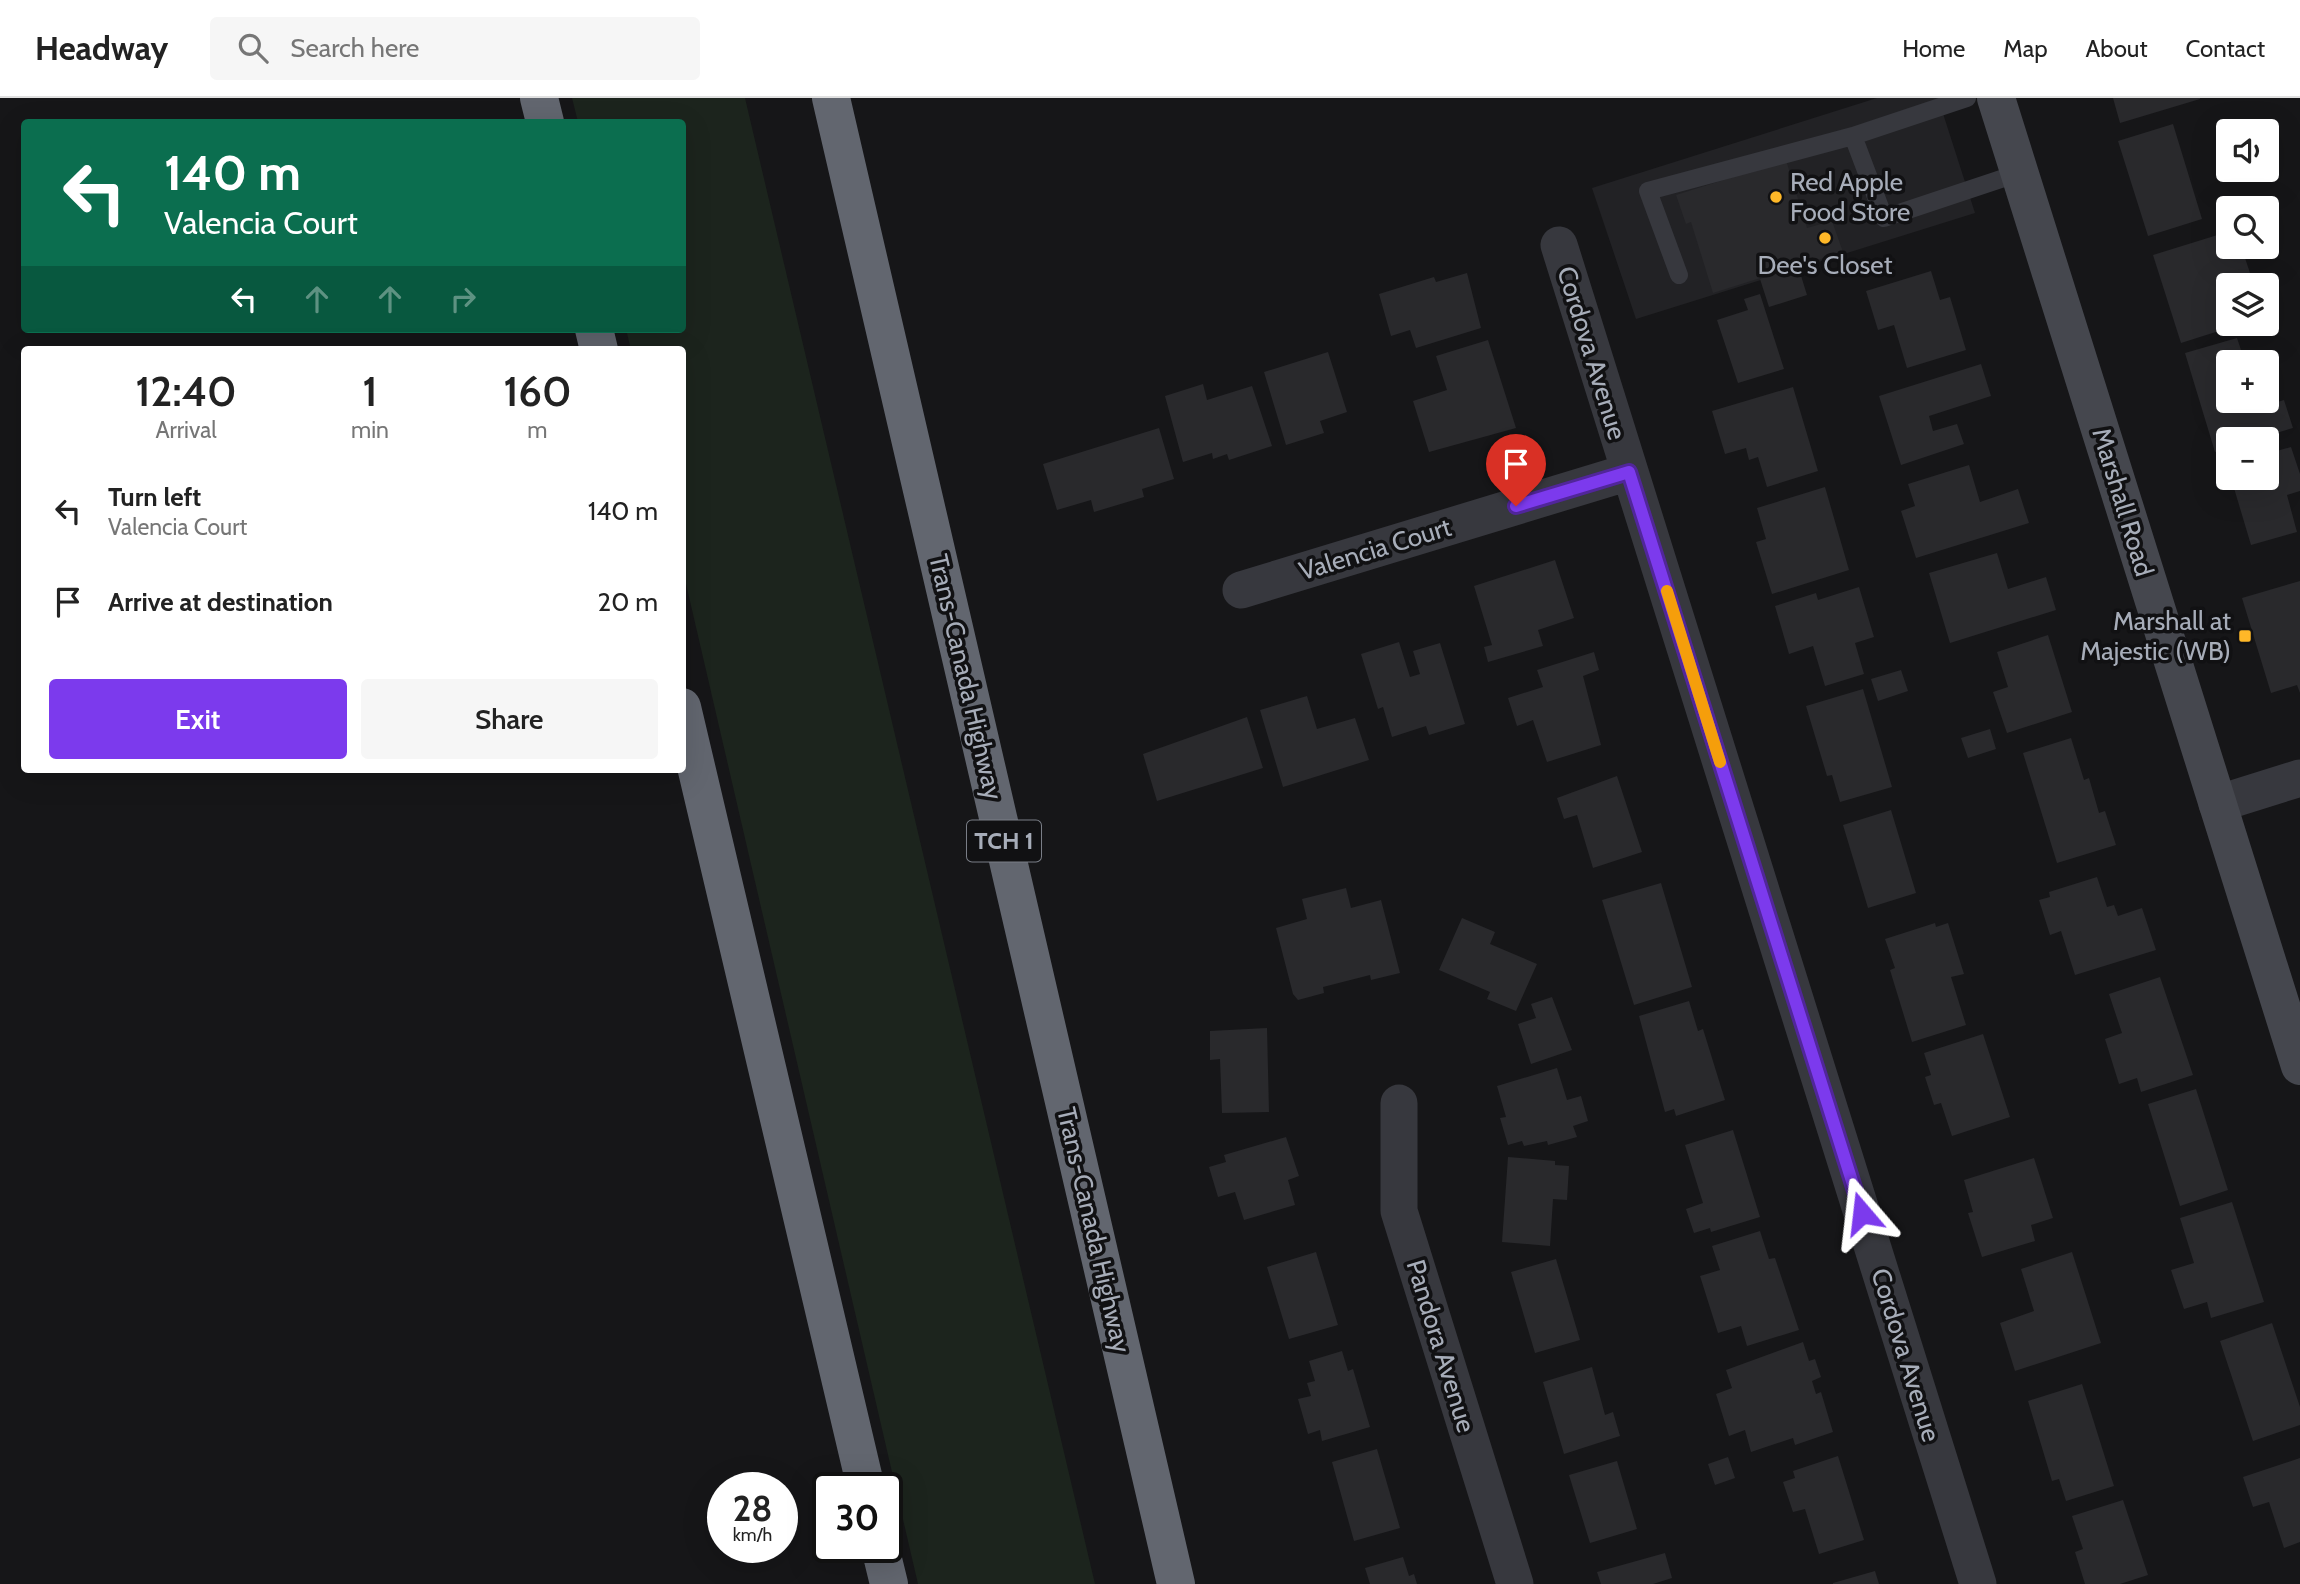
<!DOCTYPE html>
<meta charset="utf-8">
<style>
:root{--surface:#fff;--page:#f6f6f6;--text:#222;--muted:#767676;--line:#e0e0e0;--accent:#7c3aed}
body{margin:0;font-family:Cabin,sans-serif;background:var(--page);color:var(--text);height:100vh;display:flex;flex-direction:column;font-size:26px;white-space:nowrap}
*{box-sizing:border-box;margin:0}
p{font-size:23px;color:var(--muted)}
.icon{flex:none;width:38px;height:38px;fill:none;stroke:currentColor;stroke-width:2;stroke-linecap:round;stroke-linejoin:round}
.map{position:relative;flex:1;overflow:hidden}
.panel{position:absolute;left:21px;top:248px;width:665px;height:427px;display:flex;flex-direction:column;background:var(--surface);border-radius:7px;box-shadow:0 7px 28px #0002}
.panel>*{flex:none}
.top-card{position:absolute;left:21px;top:21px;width:665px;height:214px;border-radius:7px;box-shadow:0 7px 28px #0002;background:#0b6e4f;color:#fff;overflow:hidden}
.buttons{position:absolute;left:2216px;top:21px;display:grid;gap:14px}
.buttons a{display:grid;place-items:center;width:63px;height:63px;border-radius:7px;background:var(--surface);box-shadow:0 7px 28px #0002;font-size:35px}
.speed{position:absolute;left:707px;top:1374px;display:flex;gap:14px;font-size:35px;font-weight:700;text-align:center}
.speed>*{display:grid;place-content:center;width:91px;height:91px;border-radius:50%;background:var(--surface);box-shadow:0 7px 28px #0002;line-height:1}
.speed small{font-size:18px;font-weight:400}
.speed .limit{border:4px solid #111;border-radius:10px;background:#fff;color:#111}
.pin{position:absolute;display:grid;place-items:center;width:60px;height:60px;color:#fff;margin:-72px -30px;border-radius:50% 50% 50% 0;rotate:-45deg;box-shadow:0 0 7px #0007}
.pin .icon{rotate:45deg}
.me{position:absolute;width:77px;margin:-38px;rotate:343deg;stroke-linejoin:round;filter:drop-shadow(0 0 5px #0008)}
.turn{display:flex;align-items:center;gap:24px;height:147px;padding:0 28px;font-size:32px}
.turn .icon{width:91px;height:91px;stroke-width:2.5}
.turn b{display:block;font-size:49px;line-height:60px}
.lanes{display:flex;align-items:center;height:66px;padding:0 28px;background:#0003;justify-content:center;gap:35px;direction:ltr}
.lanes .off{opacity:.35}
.eta{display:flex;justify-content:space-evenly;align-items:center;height:119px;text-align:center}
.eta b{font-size:42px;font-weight:600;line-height:49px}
.action{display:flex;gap:14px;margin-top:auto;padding:14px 28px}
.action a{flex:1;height:80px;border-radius:7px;background:var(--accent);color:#fff;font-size:28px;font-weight:600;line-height:80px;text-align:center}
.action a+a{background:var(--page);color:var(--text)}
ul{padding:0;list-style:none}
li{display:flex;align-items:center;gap:21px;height:91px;padding:0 28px}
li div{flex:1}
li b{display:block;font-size:26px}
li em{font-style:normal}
header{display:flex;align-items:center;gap:42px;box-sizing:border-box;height:98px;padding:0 35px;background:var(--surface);border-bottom:2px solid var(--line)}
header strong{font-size:33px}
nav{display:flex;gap:38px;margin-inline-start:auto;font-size:24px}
.search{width:490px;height:63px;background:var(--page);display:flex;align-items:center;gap:18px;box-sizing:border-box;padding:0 24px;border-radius:7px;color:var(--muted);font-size:26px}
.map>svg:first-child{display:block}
</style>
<header>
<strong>Headway</strong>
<div class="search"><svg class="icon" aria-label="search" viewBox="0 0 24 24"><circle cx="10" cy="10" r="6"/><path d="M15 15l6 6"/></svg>Search here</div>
<nav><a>Home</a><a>Map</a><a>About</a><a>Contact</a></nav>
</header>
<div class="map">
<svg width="2300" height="1486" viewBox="0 0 2300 1486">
<rect width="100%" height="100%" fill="#161618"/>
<path fill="#222225" d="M1877 0H1938L1975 115 1636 221 1592 90Z"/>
<path fill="#1c241d" d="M572 0H745L1095 1486H918L683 473 682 252H631L626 231H682V24H578Z"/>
<path fill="#29292c" d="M2113 0H2200V1L2120 25Z
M2173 26 2202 121 2148 138 2118 43Z
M1786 62 1807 130 1832 123 1843 154 1798 168 1807 197 1769 209 1760 181 1782 173 1713 195 1691 124 1686 126 1676 97Z
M2224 135 2232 161 2244 157 2254 187H2228V226H2241L2181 245 2153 157Z
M1931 173 1940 202 1950 199 1966 252 1907 270 1894 227 1878 232 1866 193Z
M1467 175 1481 230 1416 250 1410 232 1391 238 1379 196 1434 179 1436 184Z
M1760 196 1784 271 1738 285 1717 222 1748 212 1744 201Z
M2237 240 2245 264H2228V303H2256L2258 310 2284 302 2293 330 2256 341H2228V350L2215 354 2185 255Z
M1488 242 1516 330 1429 354 1413 303 1447 292 1436 258Z
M1328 254 1347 314 1320 323 1324 335 1286 347 1264 274Z
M1981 266 1991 298 1929 318 1933 333 1957 326 1964 346 1901 367 1879 298Z
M1203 286 1207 302 1252 288 1272 348 1229 362 1227 356 1213 361 1212 355 1183 364 1165 298Z
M1793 289 1818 373 1767 389 1758 359 1749 362 1746 350 1725 356 1712 313Z
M1159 330 1174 381 1142 391 1144 399 1094 414 1091 402 1057 412 1043 366Z
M2291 349 2300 376V393L2287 397 2297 434 2251 447 2231 380H2266V356Z
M1969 367 1980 404 2018 391 2029 425 1916 460 1901 413 1915 408 1908 386Z
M1825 389 1849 472 1772 496 1756 444 1766 441 1757 410Z
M1997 455 2008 491 2046 479 2056 512 1950 545 1929 475Z
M1555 462 1574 520 1538 532 1543 548 1488 564 1484 549 1492 547 1474 488Z
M2300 483V595L2297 587 2271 595 2242 500Z
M1859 489 1874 539 1855 545 1864 576 1825 588 1813 548 1789 556 1775 508 1816 495 1818 502Z
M2048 537 2072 614 2007 635 1993 594 2008 589 1997 554Z
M1399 544 1410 579 1420 576 1413 553 1440 545 1465 626 1429 637 1426 628 1392 639 1383 609 1378 611 1361 556Z
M1594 554 1599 572 1583 578 1601 647 1547 664 1533 622 1517 628 1508 600 1543 589 1537 572Z
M1901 572 1908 593 1878 603 1871 581Z
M1863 591 1892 689 1840 704 1832 677 1827 678 1806 608Z
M1307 598 1317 631 1355 620 1369 662 1283 689 1260 612Z
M1247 619 1263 670 1157 703 1143 656Z
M1990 631 1996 651 1968 660 1961 640Z
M2071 640 2084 682 2089 680 2099 715 2105 713 2116 747 2057 765 2023 655Z
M1617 678 1642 754 1593 770 1577 717 1564 721 1557 700Z
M1891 712 1916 795 1868 810 1843 727Z
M2097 779 2107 809 2114 807 2118 818 2142 810 2156 852 2075 877 2061 833 2050 837 2039 802 2050 799 2049 794Z
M1661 785 1692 889 1634 907 1602 802Z
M1346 790 1351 810 1381 802 1400 875 1371 882 1370 877 1323 889 1324 895 1298 902 1293 896 1276 830 1307 821 1302 801Z
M1462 820 1495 834 1490 846 1537 866 1516 913 1487 901 1490 894 1439 872Z
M1935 825 1936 829 1948 825 1964 876 1951 879 1966 927 1912 944 1890 872 1895 870 1885 841Z
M2160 879 2193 977 2141 994 2137 980 2119 986 2105 941 2122 935 2109 896Z
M1552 899 1572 952 1531 966 1518 926 1536 920 1531 906Z
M1689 903 1698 933 1703 931 1725 1002 1676 1018 1674 1011 1665 1014 1639 918Z
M1267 930 1269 1014 1222 1015 1220 961 1210 962V933Z
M1983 936 2010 1019 1952 1038 1941 1005 1934 1007 1925 979 1931 977 1924 955Z
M1557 970 1567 1002 1581 998 1588 1023 1573 1028 1577 1039 1548 1047 1547 1043 1524 1048 1522 1043 1508 1047 1500 1020 1506 1019 1497 988Z
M2196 991 2228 1092 2180 1108 2148 1006Z
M1733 1032 1760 1119 1711 1134 1710 1130 1694 1135 1686 1111 1703 1105 1685 1047Z
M1286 1039 1299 1078 1288 1082 1295 1107 1244 1122 1235 1094 1218 1099 1209 1069 1226 1064 1224 1057Z
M1508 1059 1555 1063V1067L1569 1068 1567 1102 1553 1101 1550 1148 1502 1144Z
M2034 1060 2053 1120 2031 1127 2035 1143 1982 1159 1968 1115 1973 1114 1964 1082Z
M2232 1104 2264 1204 2211 1220 2207 1204 2184 1211 2171 1172 2194 1165 2180 1120Z
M1760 1133 1769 1161 1775 1160 1799 1232 1747 1248 1741 1228 1718 1235 1700 1178 1720 1172 1712 1148Z
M1316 1154 1338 1227 1289 1241 1267 1169Z
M2072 1154 2101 1245 2015 1273 2000 1225 2034 1213 2021 1171Z
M1556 1161 1580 1242 1535 1255 1511 1174Z
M2272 1225 2300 1309V1327L2253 1343 2220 1243Z
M1803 1244 1809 1263 1815 1261 1821 1279 1812 1283 1816 1296 1821 1294 1833 1334 1795 1347 1793 1340 1751 1354 1745 1332 1729 1338 1716 1296 1732 1290 1726 1272Z
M1342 1253 1348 1273 1353 1271 1370 1329 1322 1343 1320 1332 1308 1336 1298 1301 1311 1298 1307 1285 1315 1283 1309 1263Z
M1592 1269 1605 1317 1613 1314 1620 1338 1564 1356 1543 1284Z
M2082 1286 2114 1388 2066 1403 2059 1381 2052 1383 2028 1303Z
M1377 1351 1400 1430 1354 1443 1332 1364Z
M1838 1358 1864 1442 1819 1456 1805 1411 1793 1414 1783 1384 1795 1380 1793 1373Z
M1728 1359 1735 1380 1715 1387 1708 1366Z
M2300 1360V1444L2284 1450 2269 1404 2253 1409 2243 1379Z
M1617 1363 1637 1431 1590 1445 1569 1377Z
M2123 1402 2148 1477 2120 1486H2085L2075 1454 2083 1451 2072 1418Z
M1665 1455 1672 1480 1653 1486H1601L1597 1474Z
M1403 1459 1409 1478 1414 1476 1417 1486H1370L1365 1470Z
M1875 1473 1879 1486H1833V1485Z"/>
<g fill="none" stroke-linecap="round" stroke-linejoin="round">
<path stroke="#37383e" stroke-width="18" d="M1967 0 1853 38 1884 120 2019 75
M1679 177 1648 93 1853 38"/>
<path stroke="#37383e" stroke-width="37" d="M1559 147 1978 1486
M1241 492 1629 374
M2217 706 2300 680
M1399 1005V1113L1515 1486"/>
<path stroke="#45474e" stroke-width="38" d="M1996 0 2300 968"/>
<path stroke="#62666f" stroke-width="38" d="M539 0 545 24
M831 0 1176 1486
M594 231 599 252
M682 609 866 1390
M880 1449 889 1486"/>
</g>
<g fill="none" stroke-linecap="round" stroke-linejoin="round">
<defs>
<path id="route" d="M1516 408 1629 374 1862 1115"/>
</defs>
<use href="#route" stroke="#51269a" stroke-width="18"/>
<use href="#route" stroke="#7c3aed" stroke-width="12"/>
<path stroke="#f59e0b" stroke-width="12" d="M1667 493 1720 664"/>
</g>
<g fill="#ffb828" stroke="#111113" stroke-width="2.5">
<circle cx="1776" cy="99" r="7"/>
<circle cx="1825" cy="140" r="7"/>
<rect x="2238" y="531" width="14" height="14" rx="3.5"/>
</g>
<g text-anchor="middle" stroke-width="7" stroke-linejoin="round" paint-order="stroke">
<rect fill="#111113" stroke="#7a7e87" stroke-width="2" x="967" y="722.5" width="74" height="41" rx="5"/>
<g font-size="24" font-weight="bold" fill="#a7adb9">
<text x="1004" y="751">TCH 1</text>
</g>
<g font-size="26" fill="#a7adb9" stroke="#111113" text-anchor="start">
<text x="1790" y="93">Red Apple<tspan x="1790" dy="30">Food Store</tspan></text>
<text x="1825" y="176" text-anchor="middle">Dee's Closet</text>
<text x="2231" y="532" text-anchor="end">Marshall at<tspan x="2231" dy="30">Majestic (WB)</tspan></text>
</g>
<g font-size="26" fill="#a7adb9" stroke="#111113">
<text transform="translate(1592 255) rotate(73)" y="9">Cordova Avenue</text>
<text transform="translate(2123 404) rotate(73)" y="9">Marshall Road</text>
<text transform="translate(1375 451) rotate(-17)" y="9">Valencia Court</text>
<text transform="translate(966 579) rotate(77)" y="9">Trans-Canada Highway</text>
<text transform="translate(1094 1132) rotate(77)" y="9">Trans-Canada Highway</text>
<text transform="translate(1441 1248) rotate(73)" y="9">Pandora Avenue</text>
<text transform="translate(1906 1257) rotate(73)" y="9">Cordova Avenue</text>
</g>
</g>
</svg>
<div class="buttons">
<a><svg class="icon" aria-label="sound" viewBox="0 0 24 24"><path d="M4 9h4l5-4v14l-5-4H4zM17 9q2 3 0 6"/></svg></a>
<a><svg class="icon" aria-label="search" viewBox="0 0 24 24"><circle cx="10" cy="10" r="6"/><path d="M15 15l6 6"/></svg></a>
<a><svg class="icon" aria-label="layers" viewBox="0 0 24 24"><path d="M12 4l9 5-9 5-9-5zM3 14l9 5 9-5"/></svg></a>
<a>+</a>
<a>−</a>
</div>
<div class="speed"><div>28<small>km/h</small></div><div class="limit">30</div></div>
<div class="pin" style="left:1516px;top:408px;background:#d93025"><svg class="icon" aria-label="arrive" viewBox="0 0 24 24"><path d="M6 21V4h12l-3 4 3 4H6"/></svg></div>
<svg class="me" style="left:1862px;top:1115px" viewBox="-20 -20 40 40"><path d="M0-17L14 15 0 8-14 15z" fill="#7c3aed" stroke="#fff" stroke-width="4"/></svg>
<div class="top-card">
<div class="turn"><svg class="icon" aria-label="left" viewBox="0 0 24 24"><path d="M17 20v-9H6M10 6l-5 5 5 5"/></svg><div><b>140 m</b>Valencia Court</div></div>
<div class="lanes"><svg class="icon" aria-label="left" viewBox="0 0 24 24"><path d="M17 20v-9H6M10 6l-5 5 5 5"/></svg><svg class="icon off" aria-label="ahead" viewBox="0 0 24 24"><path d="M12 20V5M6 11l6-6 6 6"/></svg><svg class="icon off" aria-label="ahead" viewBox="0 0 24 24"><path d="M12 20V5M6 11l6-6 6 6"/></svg><svg class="icon off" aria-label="right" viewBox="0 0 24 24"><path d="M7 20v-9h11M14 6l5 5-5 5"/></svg></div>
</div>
<section class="panel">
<div class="eta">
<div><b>12:40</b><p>Arrival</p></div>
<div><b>1</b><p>min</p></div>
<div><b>160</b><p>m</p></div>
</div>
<ul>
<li><svg class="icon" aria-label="left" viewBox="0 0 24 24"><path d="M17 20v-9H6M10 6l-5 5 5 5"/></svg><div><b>Turn left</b><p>Valencia Court</p></div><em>140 m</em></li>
<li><svg class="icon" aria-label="arrive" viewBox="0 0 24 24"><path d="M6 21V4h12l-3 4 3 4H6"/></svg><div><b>Arrive at destination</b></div><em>20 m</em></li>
</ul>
<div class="action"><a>Exit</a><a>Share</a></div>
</section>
</div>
